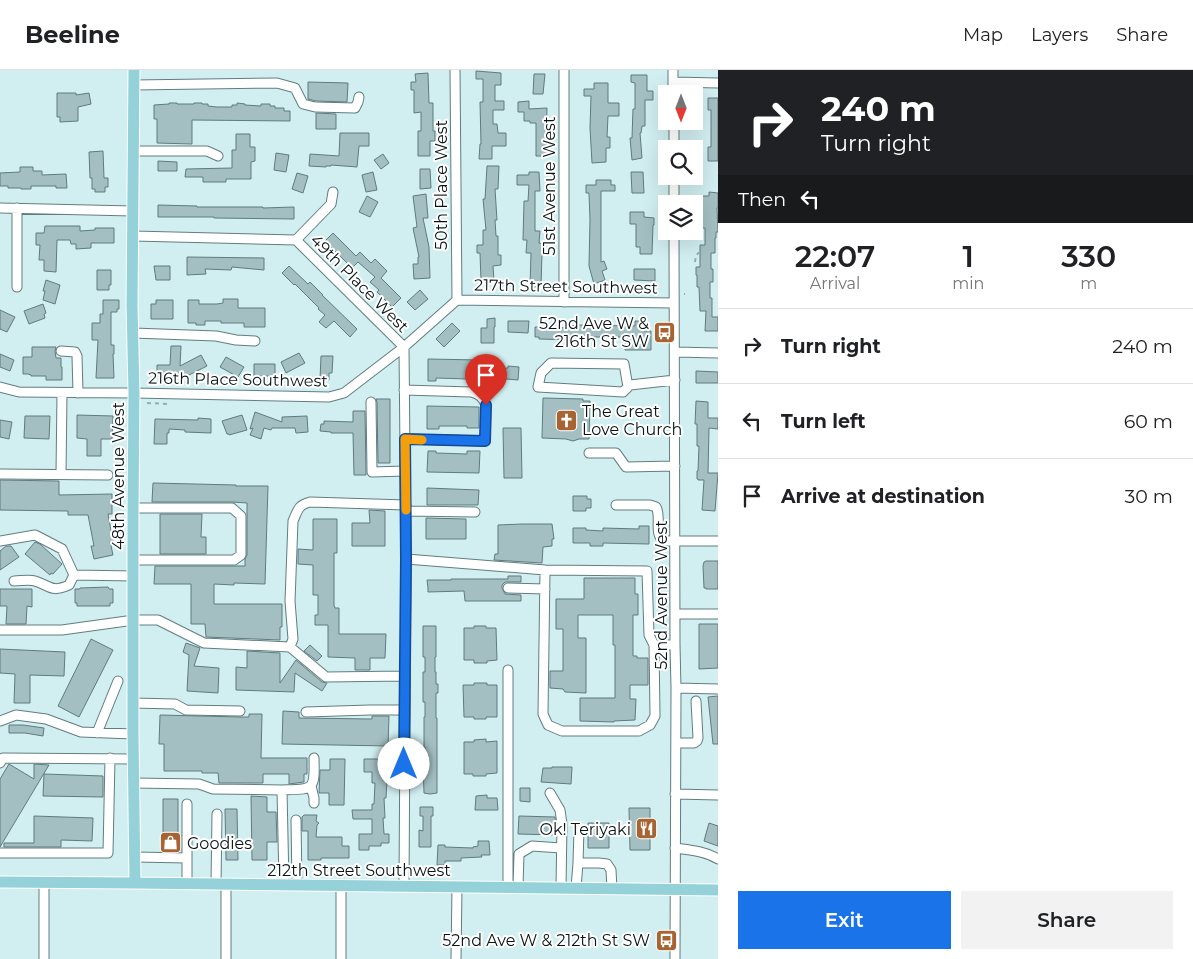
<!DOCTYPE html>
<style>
:root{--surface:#fff;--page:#f2f2f2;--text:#202124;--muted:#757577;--line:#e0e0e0;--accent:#1a73e8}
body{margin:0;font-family:Montserrat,sans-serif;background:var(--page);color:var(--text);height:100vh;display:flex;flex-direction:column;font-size:19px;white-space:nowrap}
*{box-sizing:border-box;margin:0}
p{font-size:16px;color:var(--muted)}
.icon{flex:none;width:28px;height:28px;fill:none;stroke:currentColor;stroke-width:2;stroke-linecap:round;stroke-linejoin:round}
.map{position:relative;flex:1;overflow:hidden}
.side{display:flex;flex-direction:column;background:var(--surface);width:475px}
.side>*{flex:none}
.banner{background:#202124;color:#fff;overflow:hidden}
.needle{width:32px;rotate:180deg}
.controls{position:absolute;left:658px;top:15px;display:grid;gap:10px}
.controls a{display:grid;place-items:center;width:45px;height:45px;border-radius:0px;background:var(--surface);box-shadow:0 5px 20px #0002;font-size:25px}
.pin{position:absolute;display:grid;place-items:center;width:42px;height:42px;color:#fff;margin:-51px -21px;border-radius:50% 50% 50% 0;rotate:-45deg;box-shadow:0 0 5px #0007}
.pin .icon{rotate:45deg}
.me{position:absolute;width:55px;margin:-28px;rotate:0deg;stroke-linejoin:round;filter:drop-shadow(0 0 4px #0008)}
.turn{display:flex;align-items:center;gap:18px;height:105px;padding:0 20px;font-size:22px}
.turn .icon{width:65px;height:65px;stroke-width:2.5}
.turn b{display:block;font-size:35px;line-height:42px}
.then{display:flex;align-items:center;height:48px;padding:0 20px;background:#0003;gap:10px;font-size:19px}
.eta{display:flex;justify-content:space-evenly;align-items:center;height:85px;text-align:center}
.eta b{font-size:30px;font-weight:600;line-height:35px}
.primary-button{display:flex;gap:10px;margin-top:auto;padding:10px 20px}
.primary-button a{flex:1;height:58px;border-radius:0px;background:var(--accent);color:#fff;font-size:20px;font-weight:600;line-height:58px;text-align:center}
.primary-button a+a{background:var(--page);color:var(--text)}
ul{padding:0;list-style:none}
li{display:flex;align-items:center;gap:15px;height:75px;padding:0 20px;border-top:1px solid var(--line)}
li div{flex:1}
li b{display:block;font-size:19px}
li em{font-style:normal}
header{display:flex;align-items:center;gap:30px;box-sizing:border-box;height:70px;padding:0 25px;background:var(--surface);border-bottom:1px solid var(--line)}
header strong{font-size:24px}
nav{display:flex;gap:28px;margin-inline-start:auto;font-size:18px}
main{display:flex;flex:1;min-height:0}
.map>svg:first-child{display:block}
</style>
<header>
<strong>Beeline</strong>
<nav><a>Map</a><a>Layers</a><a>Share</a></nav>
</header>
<main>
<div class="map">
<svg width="718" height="889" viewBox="0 0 718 889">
<rect width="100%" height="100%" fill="#d1eef1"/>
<path fill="#a3bfc2" stroke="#607b7e" d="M476 1 501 3V15H495V31H504V40H493V54H497L498 63H506V76H492V89H479L480 74H481L480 32H483V9H476Z
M428 3 429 33H433V61H435V71H430V86H418V61H421V42L414 43V20H411V12H416L415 4Z
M534 4H545L543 24H533Z
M631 5H647V21H653V30H645V56H642L641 63H640L642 88 632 90 630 68H632L633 39H635V13L631 12Z
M308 12 348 13 347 32 316 31 308 29Z
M594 13H608V33H619V46H608L607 67H610V78H606V92L592 93 590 58 591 26H584V19H594Z
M57 23H76V25L89 23 91 34 78 37V51L60 52V47H57Z
M708 28H718V91H708V77H711V40H708Z
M529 31V39L547 38 546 86H536V53H530V51H524V42H518V32Z
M169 33H177V34H194V33H202V34H208V36L217 37H232V35H237V33L245 34V35L261 36V34H270V36H275V38H284V41H290V51L192 50V74L157 73V49H154V35L169 34Z
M316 43 336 44V59H316Z
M340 63H369V76H359L357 97 331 95V96H326V97L309 96 310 84 339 86Z
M236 64H250V77H255V91L251 92V109H226V112H203V107H185L186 99 232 98V80H236Z
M103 81 104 108H108V117H105V122H95V119H92V108H90L89 82Z
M276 83 289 85 286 102 274 100Z
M383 84 389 93 381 99 374 90Z
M158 91 177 92V101H158Z
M487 96H499L498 119H495L497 150H495L496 166H498V185H501V195L493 196 494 211H481L480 183H477V175H483V160H486L483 129H485Z
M20 97H33V101H42V105L66 104 67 118H56V116H31V119H21V118H8V116H0V103L20 102Z
M420 99H430L431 118 420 119Z
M373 102 377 120 366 122 362 105Z
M529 102H539L540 121H535V161H540L539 173 545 174V183H542L541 217H530L531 183H526L527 170H523L524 131H528L529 115H517V105H529Z
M631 102H643L644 123H632Z
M297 103 308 106 303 123 292 119Z
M596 110H611V115H615V121H601V192L604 191 607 199 602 201 605 210 594 214 589 196 590 150 589 123H586V115H596Z
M709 122 718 123V138H717L718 162H716V168H715V183H711V199H713V212H710V228H712V247H718V261H705L706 241H700L699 217H697V205H696V197H700V175H705V158H698V150H702V133H697V126H709Z
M426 124 428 148H423L429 177 430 208 414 209 413 194H418V187H419L413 158 417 157 413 126Z
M367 126 378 132 370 147 359 142Z
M158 135 197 136V137H263V138L294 137V149L214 148V147H158Z
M630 142H644V147L654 148V155H653L652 184H640V177H636V154H630Z
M45 156H80V161L95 160V158H114V173H91V178L76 179V174H71L70 170H57L56 202 44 201V190H39L40 175H36V163H44Z
M333 163 356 186 360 182 371 193 375 189 387 201 381 208 401 228 392 237 377 222 379 220 370 212 375 207 358 192 352 198 325 171Z
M187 187 264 188V200L232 197 231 200 205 199 206 204 187 205Z
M154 196H170V210H156Z
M289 196 308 214 310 212 323 225H322L357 259 350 267 334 251 326 258 319 252 325 245 318 239 319 238 295 214 294 215 282 203Z
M634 199H655V211L634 210Z
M97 200H111V215H109V220H97Z
M46 210 60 215 55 234 43 230 45 221H43Z
M420 220 428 229 415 240 407 232Z
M223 229H238V238H265V257H244V253H221V251H205V255H196V253H188V230H199V234H217L223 233Z
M103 230H119V239H117V242H111V275H114V284H113L114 308H96L98 270H92V253H100V244H103Z
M156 230H173V249H151V234H156Z
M43 234 46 243 44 244 45 248 29 254 24 241Z
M0 240 15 247 7 262 0 259Z
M495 248V257H494V273H481V258H487V249Z
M508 251H529L528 263 508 262Z
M635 251H644V261H651V280H625V267H579V270L539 269V267H535V257L571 258V256L577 255 635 256Z
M452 253 460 261 444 277 436 269Z
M171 276H181L180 296 201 285 207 296 185 307H157V295H170Z
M32 277H56L55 281 56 288H61V297H62V310H46V306H31V305L28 304H23V287H32Z
M299 283 305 293 286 303 281 292Z
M0 284 14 290 10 301 0 297Z
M321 286H333L332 303H329V310H320Z
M226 287 244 297 238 307 220 297Z
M428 289 479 290 478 312H468V309L436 308V311H428Z
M254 294H275V306H254Z
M508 296 519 297 518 310 495 308 496 299 508 298Z
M696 301 718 302V313H696Z
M543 328 583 329V331H590L589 369H579L573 371 566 369 542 368Z
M376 329H390V393H378L377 332Z
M696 331 708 332V348H718V359L709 358 708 403H718L715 441 702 440 704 410H698V409H697V401H698L699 376H697V354H695Z
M427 336 479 337V358H467V356H439V359H427Z
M353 341H365L366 405H354L353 363H331V362L320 361 321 354H324V351L353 352Z
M255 342 282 352V347L307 346 308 362 296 363 295 358H272L271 360 264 358 261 369 250 365 253 358 250 359Z
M77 345 113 346 112 369H101V386H87V369L77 368Z
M242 345 247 360 229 365V364H227L222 351Z
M25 346H50L49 369 24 368Z
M198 348 211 349V363L185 362V360L169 359V363H167V374H154L155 349 198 350Z
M0 350 12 352 9 369 0 367Z
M503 358H521L522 408H504Z
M428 381H436V383L467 384V381H480L479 403 427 402Z
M0 410 59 411V425L112 424V444H108L113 471H110L113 485 94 489 91 476H94L88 445H68V441L0 440Z
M153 413 236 415V416H268L265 514 234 513V515L214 514V534H282V557H280V570L206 567 205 554H191V514H154L155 496H245V489L247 485V433L232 432H152Z
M427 418 479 420 478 435H427Z
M573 426H587V429H591V438H586V441H573Z
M369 440 385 441V476H352V453H370Z
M160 444H202L201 467H206V484H160Z
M426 448 466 449V469H426Z
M313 449H337V483H334V535L335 538H339V564H386L385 588H370V600H355V588L328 587V555H315V545H318V525H313V495L298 494V479L313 480Z
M522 454H552L554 469H552V476L543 477 542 493 494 490 495 484H498V455Z
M639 456H649V474L603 473V476H590V473H573V458H586V460L603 461V458L639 459Z
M35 472 40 474 62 494 53 504 51 503 50 505 25 484Z
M6 476H11L19 487 0 500V481Z
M706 491H718V519H706V518H704L703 496 704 492Z
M508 506H521V512H505L502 515V518L505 524 521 525V531H465L464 521 428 522V518L427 510H451V509H508Z
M584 508H635V524H638V545H633V586H637V588H648V615H630V629H636L635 650 614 651V652L580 651V628H615V575H613V545H578V568H586V623L565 622 563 619 550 618V601H563V559H556V529H584Z
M108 517 109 519H113V533H110V536H77V533H75V519H80V518Z
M0 519H32V537L27 536 26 554H6L7 536H0Z
M699 554H718V598L699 599Z
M423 556H436V587H435V602H436V614H438V623H436V648H437V723L430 724 424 723 423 693H425V677H424V647H425V632H423V602H425V587H423Z
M474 556H486V558H496L497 590 487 591V593H474V590H464V558H474Z
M91 569 113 580 79 647 58 636Z
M186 573 200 578 194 596 219 598 218 623 187 621 189 585 183 582Z
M310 575 322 586 317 591 304 581Z
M0 579 65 582 64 606 30 605V633H14L15 604 0 603Z
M247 581 280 583V613L296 590 322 612 327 613 322 621 295 603 294 622 236 620V597L247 598Z
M474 613H487V615H497V647H486V649H474V647H464L463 615H474Z
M718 626V674H713L708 627Z
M283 641 299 642V648L372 649V646H389L388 676 282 674Z
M249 644H262L261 688H307V704H304V712L289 714V704H263V713H219L218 703H202V701H164V674H159L160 645 240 647H249Z
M9 655H23L44 658 43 666 25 663H9Z
M486 669V672L497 671V703L486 704V706H473V704H464V672H474V670Z
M330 689H345L344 735H329V723H319L320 700H330Z
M364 689H386V692H388L386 728H384L385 748H383L384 764H389V773H381V776H369V780H359V764H372V749H353L352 740H372V734H374L375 713H372V702H364Z
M9 694 34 709V694L49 695 0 777V709Z
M552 697H572L571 714 541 712 543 698H552Z
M44 704 103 706V727L43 726Z
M520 718H530V732L520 731Z
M487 725V728H497L498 740H475L476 726Z
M251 726 267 727V742H276L277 772H267V790H252Z
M163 729H178V765H181V780H161V765H163Z
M420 737H433V746H431V777H419V760L423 761V746H420Z
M629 738H650V780H630Z
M225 739H237L238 790H226Z
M304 745H317L316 751 319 753 317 755 316 767H342V776H349V788H321V790H308V761H302V747Z
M34 746 93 748 92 771 61 770V777H4V773H34Z
M519 746 555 747 556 765 518 764Z
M588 753H609V778H588Z
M709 753 718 756V776L704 771Z
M478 771H489L490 785H481L482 787 461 788V791H445V795H437L438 775H445V777L473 778V777L478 776Z"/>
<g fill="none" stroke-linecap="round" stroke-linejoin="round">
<defs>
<path id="minor" d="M455 0 457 230
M564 0V232
M673 0V24
M673 12 718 13
M134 15 277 13 295 18 303 34 315 37 355 38 358 32 359 27
M674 51V79
M134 81H207L218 86
M674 106V134
M0 138 133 141
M674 161 675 575 676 618 675 889
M133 166 296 170 331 134 333 122
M296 170 404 277 406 489 404 816
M17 217V138
M457 230 674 233
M133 263 216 266 236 270 255 271
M61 281 75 282 77 286 78 323
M675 282 718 283
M0 317 19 322 134 323 329 327 344 323 404 277 457 230
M628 317 624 294 551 293 541 303 538 317 623 322 630 315 675 310
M404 320 471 322C479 324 483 327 486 335L485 371 405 369
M371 332 372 402 405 401
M589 383H616L626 397 675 396
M0 404 108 405
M61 404 62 323
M616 435H650L656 437C662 447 653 464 664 471H718
M133 438H232L241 446V485L234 490H133
M406 441 475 442
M0 471 35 465 62 479 74 505 133 506
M406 489 545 500 647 501 649 565 654 575 655 646 650 655 639 661H562L548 655 543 644 545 500
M14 511C21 511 29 509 35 511 51 516 51 523 69 515L74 505
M508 518 545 519
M675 544H718
M0 560H62L134 550H158L204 573 290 577 326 607 405 606
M654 575H675
M290 577 293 569 290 531 293 451C298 440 298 435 310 432L406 435
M676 618 718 619
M133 633 175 634 186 640 240 641
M306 642 370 640H405
M0 651 16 645 46 649 81 662 133 664
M97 663 118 611
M676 673H694L697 671 698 668 696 631
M0 693 3 688 133 689
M134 713 199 714 213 719 282 720 284 815
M311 716 314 728V733
M282 720C314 719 315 721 314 688
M550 723 560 740 562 754 561 818
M675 724 718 725
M187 734V814
M296 750 297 815
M675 778C690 780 705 781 718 789
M0 783H108L110 688
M135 787 187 788
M578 793 579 759
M44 813V889
M216 814 217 744
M508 817V600
M518 817 519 784 532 776 561 778
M576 818 578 793H599L607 794 611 800 612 819
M226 889V815
M341 889V816
M456 889 457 817"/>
<path id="major" d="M134 0 132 235 134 323 133 445V664L135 813
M0 812 135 813 718 820"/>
</defs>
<use href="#minor" stroke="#627d80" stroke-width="11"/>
<use href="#major" stroke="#fff" stroke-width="13"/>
<path stroke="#95acaf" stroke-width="2" stroke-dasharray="4 4" stroke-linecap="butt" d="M695 192 696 185 700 182
M684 224H685
M147 333 169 334"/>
<use href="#minor" stroke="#fff" stroke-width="9"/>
<use href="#major" stroke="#95d1d8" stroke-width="11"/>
</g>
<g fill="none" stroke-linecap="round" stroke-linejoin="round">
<defs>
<path id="route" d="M404 694 406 489 405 369 485 371 486 335"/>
</defs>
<use href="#route" stroke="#114b97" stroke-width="12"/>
<use href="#route" stroke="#1a73e8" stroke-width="9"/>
<path stroke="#f59e0b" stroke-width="9" d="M406 440 405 369 422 370"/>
</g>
<defs>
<symbol id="bus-square" viewBox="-11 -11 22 22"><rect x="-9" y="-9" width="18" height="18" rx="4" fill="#a76432" stroke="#fff"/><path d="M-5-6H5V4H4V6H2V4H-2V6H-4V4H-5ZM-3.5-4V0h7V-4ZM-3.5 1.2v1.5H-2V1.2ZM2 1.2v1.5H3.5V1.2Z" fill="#fff"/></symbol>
<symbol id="church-square" viewBox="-11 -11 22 22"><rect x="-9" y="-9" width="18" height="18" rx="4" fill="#a76432" stroke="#fff"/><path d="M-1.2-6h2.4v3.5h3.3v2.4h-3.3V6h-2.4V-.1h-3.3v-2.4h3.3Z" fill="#fff"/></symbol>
<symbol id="restaurant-square" viewBox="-11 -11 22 22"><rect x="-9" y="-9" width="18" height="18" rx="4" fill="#a76432" stroke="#fff"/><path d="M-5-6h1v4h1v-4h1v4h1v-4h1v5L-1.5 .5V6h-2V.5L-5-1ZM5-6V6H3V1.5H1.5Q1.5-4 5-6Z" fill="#fff"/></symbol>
<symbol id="shop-square" viewBox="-11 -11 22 22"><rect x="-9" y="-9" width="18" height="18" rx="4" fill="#a76432" stroke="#fff"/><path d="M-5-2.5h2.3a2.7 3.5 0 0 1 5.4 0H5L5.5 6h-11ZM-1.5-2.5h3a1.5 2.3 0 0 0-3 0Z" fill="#fff"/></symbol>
</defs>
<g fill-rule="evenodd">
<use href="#bus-square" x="652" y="250" width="25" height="25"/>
<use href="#church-square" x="554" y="338" width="25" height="25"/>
<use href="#restaurant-square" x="634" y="746" width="25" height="25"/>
<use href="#shop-square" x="158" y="760" width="25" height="25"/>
<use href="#bus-square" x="654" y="858" width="25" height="25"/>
</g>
<g text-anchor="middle" stroke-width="4" stroke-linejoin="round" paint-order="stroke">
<g font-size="16" fill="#091315" stroke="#fff">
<text transform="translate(441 115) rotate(-90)" y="6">50th Place West</text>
<text transform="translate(549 116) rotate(-90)" y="6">51st Avenue West</text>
<text transform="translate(360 213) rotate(45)" y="6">49th Place West</text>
<text transform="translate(566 216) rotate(1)" y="6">217th Street Southwest</text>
<text transform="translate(238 309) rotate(1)" y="6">216th Place Southwest</text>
<text transform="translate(118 406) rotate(-90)" y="6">48th Avenue West</text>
<text transform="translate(661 525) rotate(-90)" y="6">52nd Avenue West</text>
<text x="359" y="806">212th Street Southwest</text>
</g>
<g font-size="16" fill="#091315" stroke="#fff" text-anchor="end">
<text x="649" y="259">52nd Ave W &amp;<tspan x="649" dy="18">216th St SW</tspan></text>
<text x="582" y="347" text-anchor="start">The Great<tspan x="582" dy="18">Love Church</tspan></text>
<text x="631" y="765">Ok! Teriyaki</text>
<text x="187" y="779" text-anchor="start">Goodies</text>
<text x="650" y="876">52nd Ave W &amp; 212th St SW</text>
</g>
</g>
</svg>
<div class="controls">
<a><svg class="needle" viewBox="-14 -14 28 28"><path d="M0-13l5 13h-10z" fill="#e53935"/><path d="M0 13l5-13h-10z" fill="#757577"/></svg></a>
<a><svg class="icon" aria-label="search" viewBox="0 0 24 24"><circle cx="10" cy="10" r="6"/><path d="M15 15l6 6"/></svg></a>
<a><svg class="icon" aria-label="layers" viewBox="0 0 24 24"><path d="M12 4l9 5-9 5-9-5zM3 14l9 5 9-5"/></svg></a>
</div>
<div class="pin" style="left:486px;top:335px;background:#d93025"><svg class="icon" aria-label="arrive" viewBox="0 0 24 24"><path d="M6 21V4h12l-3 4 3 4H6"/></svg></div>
<svg class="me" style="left:404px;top:694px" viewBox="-20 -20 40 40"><circle r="19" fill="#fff"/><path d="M0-13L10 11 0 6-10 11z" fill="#1a73e8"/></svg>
</div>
<section class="side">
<div class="banner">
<div class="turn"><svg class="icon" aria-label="right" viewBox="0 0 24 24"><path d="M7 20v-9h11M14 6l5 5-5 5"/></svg><div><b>240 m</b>Turn right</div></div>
<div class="then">Then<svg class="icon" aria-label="left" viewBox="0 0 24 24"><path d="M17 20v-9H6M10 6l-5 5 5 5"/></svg></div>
</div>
<div class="eta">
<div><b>22:07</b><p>Arrival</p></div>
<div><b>1</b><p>min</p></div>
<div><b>330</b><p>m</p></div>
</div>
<ul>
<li><svg class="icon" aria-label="right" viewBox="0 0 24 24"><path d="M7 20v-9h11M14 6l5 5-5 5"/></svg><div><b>Turn right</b></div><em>240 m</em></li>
<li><svg class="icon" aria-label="left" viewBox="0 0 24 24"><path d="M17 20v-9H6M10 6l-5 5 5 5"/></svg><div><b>Turn left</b></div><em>60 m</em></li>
<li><svg class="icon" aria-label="arrive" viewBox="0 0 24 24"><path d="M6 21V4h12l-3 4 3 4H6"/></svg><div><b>Arrive at destination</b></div><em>30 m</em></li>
</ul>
<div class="primary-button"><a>Exit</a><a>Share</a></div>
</section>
</main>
